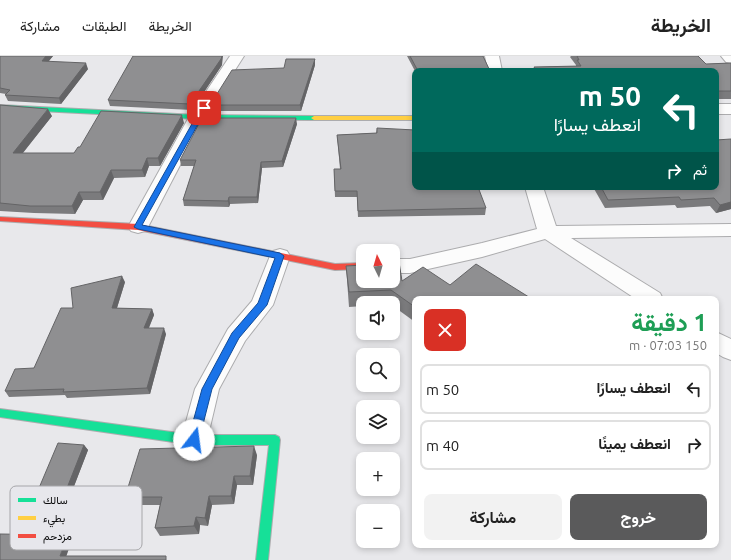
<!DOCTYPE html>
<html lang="ar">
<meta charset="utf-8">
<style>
:root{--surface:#fff;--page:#f2f2f2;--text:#222;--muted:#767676;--line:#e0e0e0;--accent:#5a5a5b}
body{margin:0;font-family:Ubuntu,Vazirmatn,sans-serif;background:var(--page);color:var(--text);direction:rtl;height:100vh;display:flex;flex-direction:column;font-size:15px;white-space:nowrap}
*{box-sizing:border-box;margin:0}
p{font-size:13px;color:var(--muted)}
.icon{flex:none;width:22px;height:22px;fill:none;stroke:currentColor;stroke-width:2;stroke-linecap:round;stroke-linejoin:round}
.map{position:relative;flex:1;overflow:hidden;direction:ltr}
.panel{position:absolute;left:412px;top:240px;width:307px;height:252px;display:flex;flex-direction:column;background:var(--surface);border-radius:8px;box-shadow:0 2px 6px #0003;direction:rtl}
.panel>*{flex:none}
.banner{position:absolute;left:412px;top:12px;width:307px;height:122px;border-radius:8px;box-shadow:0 2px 6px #0003;direction:rtl;background:#00695c;color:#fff;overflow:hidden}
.needle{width:26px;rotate:355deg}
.tools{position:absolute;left:356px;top:188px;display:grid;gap:8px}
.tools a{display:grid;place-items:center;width:44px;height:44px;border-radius:8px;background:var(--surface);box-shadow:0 2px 6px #0003;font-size:20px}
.pin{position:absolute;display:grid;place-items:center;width:34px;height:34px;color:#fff;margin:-17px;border-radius:8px;box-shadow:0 2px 6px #0006}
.me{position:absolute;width:44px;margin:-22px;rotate:15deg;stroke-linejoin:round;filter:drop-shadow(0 0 3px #0008)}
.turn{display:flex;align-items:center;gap:14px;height:84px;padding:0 12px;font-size:18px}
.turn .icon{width:52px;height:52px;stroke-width:2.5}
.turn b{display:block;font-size:28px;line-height:34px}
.then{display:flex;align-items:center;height:38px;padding:0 12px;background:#0003;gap:8px;font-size:15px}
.round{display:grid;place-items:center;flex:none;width:42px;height:42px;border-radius:8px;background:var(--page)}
.overview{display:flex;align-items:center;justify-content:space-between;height:68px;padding:0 12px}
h1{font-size:24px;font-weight:700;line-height:30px;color:#1e9e55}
.button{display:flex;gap:8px;margin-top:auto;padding:8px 12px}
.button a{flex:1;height:46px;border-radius:8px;background:var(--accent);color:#fff;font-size:16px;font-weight:700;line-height:46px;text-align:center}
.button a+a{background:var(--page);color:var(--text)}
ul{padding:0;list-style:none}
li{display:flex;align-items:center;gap:12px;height:50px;margin:0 8px 6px;padding:0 4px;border:2px solid var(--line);border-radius:8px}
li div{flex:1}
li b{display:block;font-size:15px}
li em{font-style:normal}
header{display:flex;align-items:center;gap:24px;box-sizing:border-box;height:56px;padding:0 20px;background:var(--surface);border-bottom:1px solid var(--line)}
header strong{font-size:19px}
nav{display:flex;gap:22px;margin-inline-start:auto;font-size:14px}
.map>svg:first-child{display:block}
</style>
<header>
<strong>الخريطة</strong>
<nav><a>الخريطة</a><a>الطبقات</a><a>مشاركة</a></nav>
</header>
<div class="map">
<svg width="731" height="504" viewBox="0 0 731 504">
<rect width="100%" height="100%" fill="#e8e8eb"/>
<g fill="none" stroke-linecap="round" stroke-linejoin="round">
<defs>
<path id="street" d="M230 0H244L205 61 148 171 145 175 138 177 131 175 128 171 189 61Z
M485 0H499L502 15H488Z
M721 0H731V7L726 6Z
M716 48H731V58H716Z
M525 131H543L556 170 731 168V180L571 182 660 237 663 243H636L545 183 482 201 410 217H393V203H410L482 187 537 173Z
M280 193 287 195 290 200 273 249 245 285 219 333 207 384 203 392 194 396 185 392 181 384 195 333 228 273 252 245 270 200 273 195Z
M716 276 731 283V304L723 301 716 297Z"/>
<path id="fast" d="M0 49 197 59 314 60 317 62 314 64 197 63 0 53Z
M0 353 194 379H275L279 381 280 384 268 504H256L269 389H194L0 361Z"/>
<path id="slow" d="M415 60V64H314L311 62 314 60Z"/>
<path id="jam" d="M0 161 138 168 335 208 363 207V213L335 214 138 174 0 165Z"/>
</defs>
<use href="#street" stroke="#acacae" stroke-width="2"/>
<use href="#fast" stroke="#acacae" stroke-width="2"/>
<use href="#slow" stroke="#acacae" stroke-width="2"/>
<use href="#jam" stroke="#acacae" stroke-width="2"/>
<use href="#street" fill="#fcfcfc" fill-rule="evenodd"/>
<use href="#fast" fill="#16e098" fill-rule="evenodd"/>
<use href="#slow" fill="#ffcf43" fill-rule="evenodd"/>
<use href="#jam" fill="#f24e42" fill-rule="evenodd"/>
</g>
<path fill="#7b7b7d" d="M0 0H53L48 6 88 13 61 48 8 45 5 39 6 38 0 37Z
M407 0H483L490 15H415Z
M571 0H698L706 8 731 7V43H716V15H534V11L576 10V9L570 1Z
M315 3V9L301 55H211L210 49 284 12Z
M222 9 192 54 110 50 108 44Z
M0 49 52 60 23 97H74L80 91 184 67 160 110H149L145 121 114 122 103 144H83L75 158 34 157 0 155Z
M297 68 283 111 262 112 258 147 230 148 229 151 184 150 183 144 194 110H181L180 104Z
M377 72 486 152 485 159 358 161 357 141H335L334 113H340L337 79 376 77Z
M731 83V153L716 157 710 150 677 152 675 149 605 152 593 131H716Z
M346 210 402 225 450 229 532 243H415V266L393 250V247H363V250L349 251Z
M125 226 117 252 152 253 154 259 149 272 166 278 150 338 67 342 65 339 9 341 5 335 34 312 73 252Z
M84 389 88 394 71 438 44 437 39 432Z
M257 399 253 429H237L234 448 212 449 208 470 200 469 199 478 160 480 155 472 160 449H131L125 441Z"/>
<path fill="#646466" d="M46 0H53L44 11 42 5Z
M222 0H223L222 9 192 54 190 48Z
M315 3V9L301 55 300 49Z
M86 7 88 13 61 48 59 42Z
M48 53 52 60 17 104 13 97Z
M182 59 184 67 160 110 158 102Z
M296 62 297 68 283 111 282 105Z
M147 102 149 110 145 121 142 114Z
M261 106 262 112 258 147 257 141Z
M111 114 114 122 103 144 100 136Z
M79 136 83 144 75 158 72 150Z
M229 141 230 148 229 151 228 145Z
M731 146V153L716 157 720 149Z
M122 220 125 226 115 258 112 252Z
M152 253 154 259 146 278 144 272Z
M164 272 166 278 150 338 147 332Z
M84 389 88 394 71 438 67 432Z
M254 390 257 399 253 429 250 420Z
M234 420 237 429 234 448 231 440Z
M209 440 212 449 208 470 205 462Z
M196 461 200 469 199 478 194 470Z
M68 479 72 484 65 504 60 500Z"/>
<path fill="#8f8f91" stroke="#646466" d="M0 0H46L42 5 86 7 59 42 5 39 10 34 0 32Z
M133 0H222L221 3 190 48 108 44Z
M410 0H483L490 15H418Z
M577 0H698L706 8 731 7V35H716V15H536L534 11 581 10 577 4H579Z
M286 3H315L300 49H210L232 14 284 12Z
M0 49 48 53 13 97H74L78 91H80L101 55 182 59 158 102H147L142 114H111L100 136H79L72 150H30L0 147Z
M202 62H296L282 105 261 106 257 141H229L228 145 183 144 196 104H180Z
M377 72 415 74V131H478L486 152 358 155 357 135H335L334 113H341L337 79 377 77Z
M731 83V146L720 149 714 142 681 144 679 141 608 144 601 131H716V84Z
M399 206 402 225 423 211 450 229 476 208 532 243H415V251L391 234 349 236 346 210 363 209V225H393V207Z
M122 220 112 252 152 253 144 272H164L147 332 63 336 64 333 5 335 15 313 34 312 61 252H73L71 232Z
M58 387 84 389 67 432H39Z
M254 390 250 420H234L231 440H209L205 462 196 461 194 470 155 472 162 441H125L140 393Z
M0 478 68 479 60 500H166V504H0Z"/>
<path fill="#1a73e8" stroke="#114b97" d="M202 50 207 52 142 169 280 197 284 200 267 249 239 282 212 333 199 384 198 387 194 388 190 387 188 384 202 333 232 277 258 247 275 202 138 173 134 171Z"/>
<rect x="10" y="430" width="132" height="64" rx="6" fill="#e7e7ec" stroke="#a6a6a9" stroke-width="1"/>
<rect x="18" y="442" width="18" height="4" fill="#16e098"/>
<rect x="18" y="460" width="18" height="4" fill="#ffcf43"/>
<rect x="18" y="478" width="18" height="4" fill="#f24e42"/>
<g font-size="11" fill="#0d0d0e">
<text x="43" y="448">سالك</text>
<text x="43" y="466">بطيء</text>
<text x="43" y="484">مزدحم</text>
</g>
</svg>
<div class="tools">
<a><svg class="needle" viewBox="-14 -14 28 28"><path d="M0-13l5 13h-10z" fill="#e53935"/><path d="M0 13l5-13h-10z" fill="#767676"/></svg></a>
<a><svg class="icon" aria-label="sound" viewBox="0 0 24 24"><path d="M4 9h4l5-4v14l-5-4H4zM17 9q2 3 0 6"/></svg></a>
<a><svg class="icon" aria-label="search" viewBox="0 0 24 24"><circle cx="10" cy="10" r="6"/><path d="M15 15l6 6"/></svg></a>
<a><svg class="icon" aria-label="layers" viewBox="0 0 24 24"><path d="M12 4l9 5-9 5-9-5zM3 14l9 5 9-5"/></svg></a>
<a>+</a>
<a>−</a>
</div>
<div class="pin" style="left:204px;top:52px;background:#d93025"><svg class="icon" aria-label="arrive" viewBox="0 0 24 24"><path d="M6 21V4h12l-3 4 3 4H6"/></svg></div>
<svg class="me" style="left:194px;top:384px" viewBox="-20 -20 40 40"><circle r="19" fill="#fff"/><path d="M0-13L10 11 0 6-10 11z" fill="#1a73e8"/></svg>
<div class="banner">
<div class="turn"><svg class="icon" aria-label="left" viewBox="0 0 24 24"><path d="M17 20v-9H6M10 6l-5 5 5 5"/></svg><div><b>50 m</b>انعطف يسارًا</div></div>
<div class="then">ثم<svg class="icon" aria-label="right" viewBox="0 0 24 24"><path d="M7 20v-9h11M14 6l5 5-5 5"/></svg></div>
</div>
<section class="panel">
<div class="overview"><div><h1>1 دقيقة</h1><p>150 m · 07:03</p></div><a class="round" style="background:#d93025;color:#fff"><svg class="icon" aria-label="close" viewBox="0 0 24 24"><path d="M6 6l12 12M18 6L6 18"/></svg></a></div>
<ul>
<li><svg class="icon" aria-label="left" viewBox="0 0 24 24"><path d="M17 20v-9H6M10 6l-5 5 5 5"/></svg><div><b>انعطف يسارًا</b></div><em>50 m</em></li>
<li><svg class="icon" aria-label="right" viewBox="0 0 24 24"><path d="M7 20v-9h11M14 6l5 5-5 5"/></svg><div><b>انعطف يمينًا</b></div><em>40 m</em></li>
</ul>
<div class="button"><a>خروج</a><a>مشاركة</a></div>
</section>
</div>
